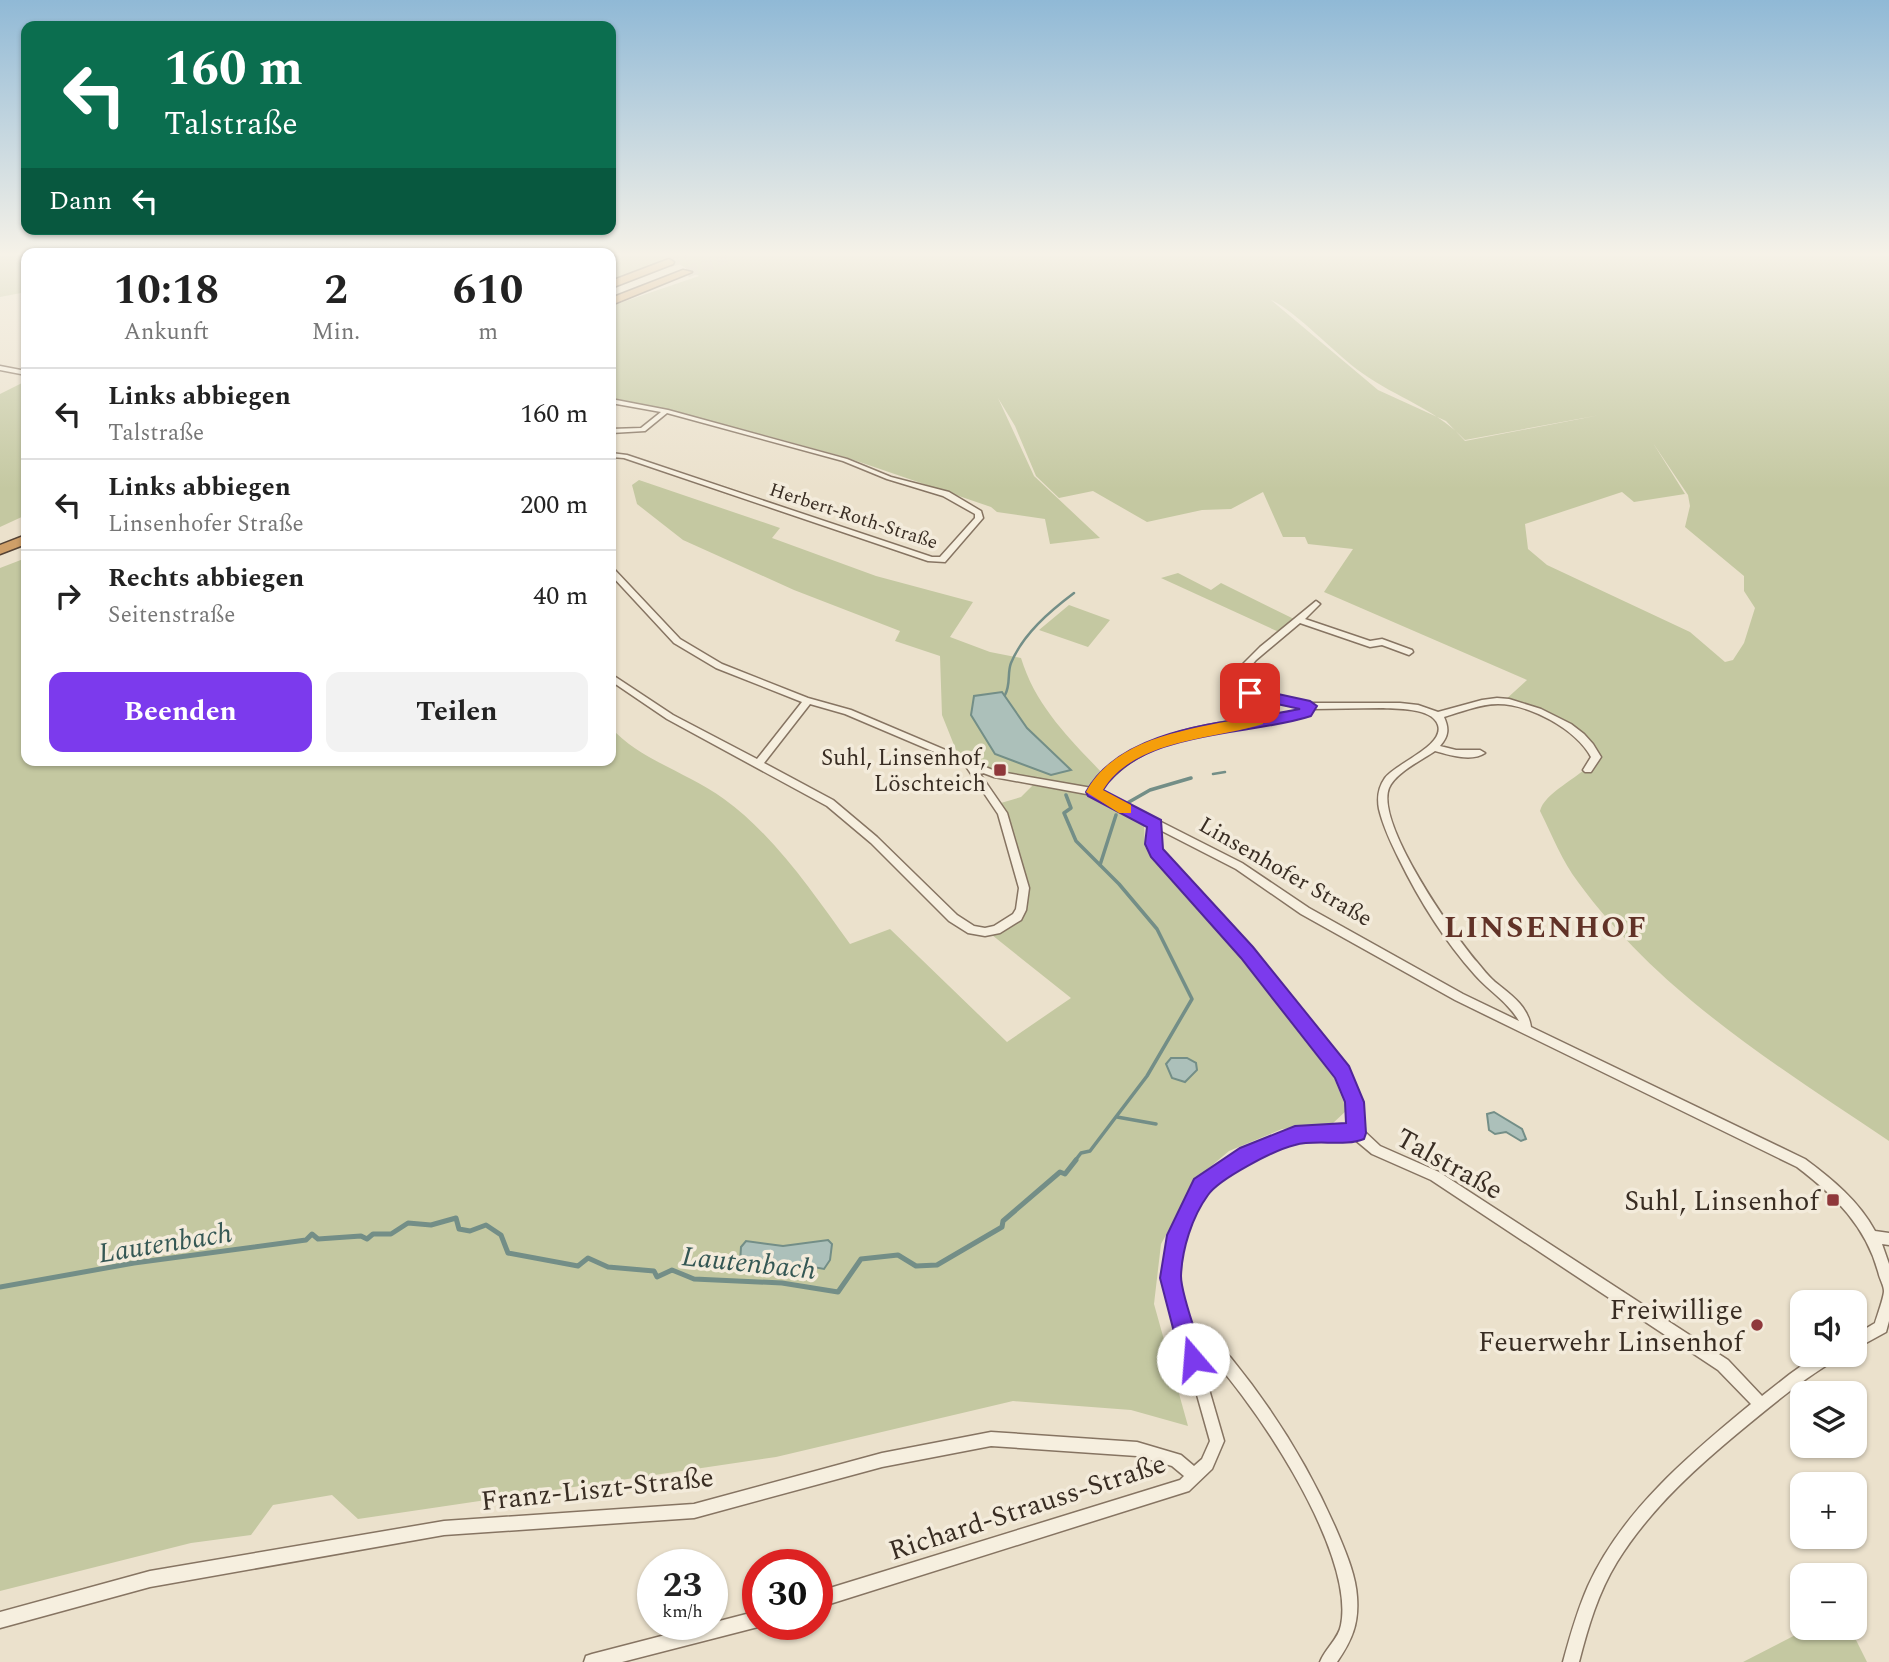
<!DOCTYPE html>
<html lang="de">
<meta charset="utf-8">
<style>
:root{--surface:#fff;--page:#f2f2f2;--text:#222;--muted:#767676;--line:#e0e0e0;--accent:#7c3aed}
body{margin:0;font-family:Spectral,serif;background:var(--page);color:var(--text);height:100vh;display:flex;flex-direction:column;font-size:26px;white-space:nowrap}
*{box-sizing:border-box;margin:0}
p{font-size:23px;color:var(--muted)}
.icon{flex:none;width:38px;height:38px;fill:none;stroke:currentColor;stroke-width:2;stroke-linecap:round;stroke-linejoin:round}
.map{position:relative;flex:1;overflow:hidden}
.side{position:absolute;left:21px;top:248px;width:595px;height:518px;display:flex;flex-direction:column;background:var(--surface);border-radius:14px;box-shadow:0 2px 5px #0004}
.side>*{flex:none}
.banner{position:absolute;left:21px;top:21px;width:595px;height:214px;border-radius:14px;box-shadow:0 2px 5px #0004;background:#0b6e4f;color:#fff;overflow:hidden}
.controls{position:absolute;left:1790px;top:1290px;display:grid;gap:14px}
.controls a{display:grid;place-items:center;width:77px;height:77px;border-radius:14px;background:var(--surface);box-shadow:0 2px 5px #0004;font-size:35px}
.speed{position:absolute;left:637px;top:1549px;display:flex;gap:14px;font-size:35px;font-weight:700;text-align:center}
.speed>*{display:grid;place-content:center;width:91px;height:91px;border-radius:50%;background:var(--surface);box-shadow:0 2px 5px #0004;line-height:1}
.speed small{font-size:18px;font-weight:400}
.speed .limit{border:10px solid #d22;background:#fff;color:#111}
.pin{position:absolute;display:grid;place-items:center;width:60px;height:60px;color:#fff;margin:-30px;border-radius:14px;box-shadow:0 4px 10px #0006}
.me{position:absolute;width:77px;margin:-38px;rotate:342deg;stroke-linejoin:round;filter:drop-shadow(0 0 5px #0008)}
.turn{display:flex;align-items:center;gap:24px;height:147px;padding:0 28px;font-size:32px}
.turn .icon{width:91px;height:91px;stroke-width:2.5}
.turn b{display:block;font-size:49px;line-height:60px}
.then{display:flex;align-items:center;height:66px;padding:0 28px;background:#0003;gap:14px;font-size:26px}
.eta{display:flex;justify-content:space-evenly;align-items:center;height:119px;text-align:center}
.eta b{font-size:42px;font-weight:700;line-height:49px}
.primary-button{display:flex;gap:14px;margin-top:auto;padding:14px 28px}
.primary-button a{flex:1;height:80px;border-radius:14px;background:var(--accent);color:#fff;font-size:28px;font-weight:700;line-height:80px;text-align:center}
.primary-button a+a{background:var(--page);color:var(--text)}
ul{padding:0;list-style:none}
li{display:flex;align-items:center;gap:21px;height:91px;padding:0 28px;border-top:2px solid var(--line)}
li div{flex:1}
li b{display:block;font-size:26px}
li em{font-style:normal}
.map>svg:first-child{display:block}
</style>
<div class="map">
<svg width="1889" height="1662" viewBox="0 0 1889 1662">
<rect width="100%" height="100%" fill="#ebe1cc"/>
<path fill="#c4c8a1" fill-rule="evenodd" d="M0 256H26V298L21 299V293L0 297Z
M611 256H1889V1141C1776 1065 1660 994 1578 882 1562 861 1552 835 1540 811 1545 791 1583 777 1596 757 1578 725 1538 711 1504 701L1527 680 1324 592 1353 549 1308 544 1305 537H1283L1263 492 1231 509 1202 510 1147 522 1093 491 1059 498 1036 476 1015 426 998 398 1034 476 1100 538 1050 544 1045 519 997 512 991 507 845 457 667 409 611 398V306L699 276 669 258 611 281ZM1271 300C1297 312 1335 354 1362 373 1397 398 1436 409 1465 440L1600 415 1465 441 1446 421 1378 390ZM1653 443 1688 495 1690 506 1685 527 1744 576V591L1755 608 1744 643 1733 660 1725 662 1690 632 1547 565 1528 549 1525 524 1622 492 1634 502 1685 494Z
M26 381V515L0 527V394Z
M639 480 780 528 772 538 876 576 973 602 950 637 990 652 1021 658C1036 707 1070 739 1104 775L1094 792 1129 811 1144 824 1145 847 1236 949 1334 1078 1347 1110 1332 1124 1282 1129 1229 1151 1197 1178 1161 1244 1154 1304 1188 1426 1131 1410 1013 1401 776 1457 358 1519 332 1495 273 1505 251 1535 191 1543 0 1591V568L26 558V761H611V728C642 761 687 772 724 799 775 836 813 893 850 944L890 929 1007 1042 1071 998 987 931C996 925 1009 920 1015 912 1028 894 1004 824 994 805L1021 797 1034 784 960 760 942 715 940 656 895 641 900 631 794 590 683 540 637 504 632 485ZM1002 692 1027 728 1070 769 1051 775 995 754 971 715 974 696Z
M1178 573 1211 590 1221 583 1294 619 1279 632 1161 578Z
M1069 605 1110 620 1088 647 1039 630Z
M1809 1628H1850L1867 1662H1743Z"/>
<path fill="#acc0ba" stroke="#738e87" stroke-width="2" d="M1002 692 1027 728 1071 770 1051 775 995 754 971 715 974 696Z
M1171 1058H1187L1196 1063 1197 1070 1185 1082 1172 1078 1166 1064Z
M1494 1112 1522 1129 1526 1139 1521 1141 1506 1132 1495 1134 1489 1130 1487 1114Z
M828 1240 832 1244 830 1260 824 1269 797 1264 761 1268 740 1263 741 1247 746 1241 783 1246Z"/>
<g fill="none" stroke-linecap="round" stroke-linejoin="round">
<path stroke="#738e87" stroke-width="2.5" d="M1005 695C1011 684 1007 673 1011 663 1023 634 1050 611 1074 593
M1213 774 1225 772"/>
<path stroke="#738e87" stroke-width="3.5" d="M1066 795 1071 808 1064 813 1076 841 1119 884 1157 929 1192 999 1147 1076 1090 1151 1081 1153 1074 1162
M1129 802 1150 790 1191 778
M1100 865 1116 815
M1117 1117 1156 1124"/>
<path stroke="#738e87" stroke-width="5" d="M0 1287 134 1263 306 1240 312 1234 318 1239 361 1236 367 1239 373 1234H391L408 1223 431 1225 456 1218 459 1229 470 1231 486 1225 501 1235 508 1253 578 1266 588 1258 608 1267 654 1271 657 1277 672 1270 694 1279 782 1283 838 1292 861 1259 898 1255 916 1266 937 1265 1002 1227 1003 1221 1060 1172 1065 1174 1076 1160"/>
<path stroke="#c7bdaa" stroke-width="11" stroke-dasharray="11 5" stroke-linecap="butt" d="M669 262 687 256
M687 272 732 256"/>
<defs>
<path id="street" d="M0 366 26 371V375L0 370Z
M611 399 668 410 847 459 891 477 949 492 981 511 983 518 945 562 928 561 624 458 611 457V453L627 455 932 557H940L975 518V514L943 496 887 479 843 461 667 413 645 431 611 433V429L641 428 661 412 611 403Z
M611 569H614L680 639 722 664 808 698 851 710 995 771 1092 788C1097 781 1103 773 1109 768 1160 725 1235 720 1298 712L1304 708 1271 702 1236 689 1232 679 1241 666 1260 647 1316 601 1320 604 1305 619 1370 641 1382 639 1412 650 1413 652 1409 655 1382 645 1370 647 1300 623 1256 660 1240 679 1243 685 1272 696 1310 703H1400L1418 705 1438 712 1482 700 1497 698 1509 699 1541 709 1571 724 1584 734 1593 744 1601 757 1591 772H1585L1583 770 1591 757C1576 729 1529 704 1498 704 1480 704 1461 712 1444 717 1449 728 1449 736 1440 746L1456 750H1480L1485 753C1472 762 1449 755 1435 751 1422 760 1395 773 1389 788 1375 823 1453 934 1477 962 1483 969 1488 976 1495 982 1510 994 1528 1006 1531 1027L1805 1159C1832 1179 1859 1201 1875 1231L1889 1233V1245L1882 1244 1889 1264V1321L1886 1332 1855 1349V1335L1875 1323C1877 1316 1884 1297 1884 1291 1884 1286 1880 1279 1879 1275 1867 1227 1835 1196 1797 1167L1455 1000 1301 914 1236 869 1160 830 1158 844 1161 851 1251 950 1346 1068 1360 1102 1363 1130 1380 1146 1439 1172 1728 1360 1762 1396 1790 1374 1818 1354H1839L1837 1359C1806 1377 1778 1400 1750 1423 1701 1463 1651 1507 1617 1562 1598 1593 1588 1627 1579 1662H1563C1570 1636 1577 1611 1588 1586 1622 1511 1689 1455 1751 1404L1718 1370 1431 1180 1372 1154 1354 1139 1331 1137 1295 1141 1251 1159 1205 1190 1184 1236 1176 1278 1190 1326C1204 1325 1222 1348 1231 1358 1275 1412 1312 1472 1339 1536 1347 1555 1356 1577 1357 1597 1359 1624 1352 1640 1337 1662H1320C1325 1649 1339 1638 1341 1625 1356 1551 1248 1390 1195 1341L1224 1441 1212 1469 1189 1491 817 1608V1592L1180 1480 1184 1476 1172 1466 1137 1456 991 1446 882 1467 694 1518 444 1535 150 1587 0 1628V1612L150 1571 444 1521 694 1504 882 1453 991 1432 1137 1442 1181 1455 1194 1466 1202 1459 1210 1441 1181 1338 1177 1333 1178 1330 1164 1278 1172 1235 1197 1182 1243 1151 1295 1129 1331 1125 1351 1127 1348 1102 1338 1075 1243 956 1154 856 1148 844 1151 825 1092 795 994 777 978 771 1007 813 1029 888 1026 910 1021 920 1000 933 985 936 968 933 949 921 871 843 827 806 667 719 611 681V674L673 715 757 759 802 702 716 668 674 643 611 575ZM810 704 845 714 965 765 998 814 1019 888 1016 909 1013 914 994 926 985 928 974 926 957 915 877 837 833 800 764 763ZM1380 708C1395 709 1432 707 1438 725 1445 746 1396 763 1385 778 1378 788 1377 798 1379 809 1383 826 1391 843 1399 859 1419 900 1444 940 1475 975 1489 991 1508 1002 1519 1021L1463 994 1309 908 1242 863 1100 791C1118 769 1135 757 1161 746 1193 733 1228 728 1262 723 1274 721 1288 721 1300 718 1306 716 1309 714 1313 709Z
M758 1611V1624H764L758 1627 622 1662H584L586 1656 592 1654Z"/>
<path id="highway" d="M669 259 674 262 673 264 611 288V281Z
M683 270 692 272 611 305V298Z
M26 535V544L0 554V545Z"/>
</defs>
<use href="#street" stroke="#867462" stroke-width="3"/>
<use href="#highway" stroke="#554335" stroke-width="3"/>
<use href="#street" fill="#f6efdf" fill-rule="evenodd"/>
<use href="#highway" fill="#cf9f68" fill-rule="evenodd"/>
</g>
<linearGradient id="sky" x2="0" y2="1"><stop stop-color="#90b9d6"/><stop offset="0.52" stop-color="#f6f2e8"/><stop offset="1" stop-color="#f6f2e8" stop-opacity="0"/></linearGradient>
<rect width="1889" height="489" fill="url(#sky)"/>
<path fill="#7c3aed" stroke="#51269a" stroke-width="2" d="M1250 688 1310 701 1317 706 1311 716C1252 736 1140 729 1103 790L1161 820 1163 849 1253 947 1349 1066 1364 1102 1366 1133 1364 1139C1345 1147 1316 1139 1295 1145 1274 1150 1219 1179 1208 1195 1192 1217 1182 1249 1181 1276 1181 1295 1198 1338 1204 1359L1201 1366 1193 1370 1185 1366 1181 1359 1160 1278 1167 1235 1194 1179 1240 1148 1295 1126 1346 1123 1345 1102 1335 1078 1241 958 1151 857 1145 844 1147 827 1088 796 1086 792C1123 725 1233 723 1300 709L1245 697V689Z"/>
<path fill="#f59e0b" d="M1258 715 1263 717V724C1212 740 1134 739 1103 790L1131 805V813H1119L1086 792C1118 733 1199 729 1258 715Z"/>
<g fill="#8f383b" stroke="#f3ebdb" stroke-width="2.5">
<rect x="993" y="763" width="14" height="14" rx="3.5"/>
<rect x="1826" y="1193" width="14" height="14" rx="3.5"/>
<circle cx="1757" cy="1325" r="7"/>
</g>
<g text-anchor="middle" stroke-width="7" stroke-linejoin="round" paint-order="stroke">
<g font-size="19" fill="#392d23" stroke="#f3ebdb">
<text transform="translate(854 515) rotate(18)" y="7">Herbert-Roth-Straße</text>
</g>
<g font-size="23" fill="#392d23" stroke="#f3ebdb" text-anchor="end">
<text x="986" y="765">Suhl, Linsenhof,<tspan x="986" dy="26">Löschteich</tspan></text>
</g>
<g font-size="23" fill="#392d23" stroke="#f3ebdb">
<text transform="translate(1286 871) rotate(30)" y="8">Linsenhofer Straße</text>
</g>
<g font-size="28" fill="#392d23" stroke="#f3ebdb">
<text transform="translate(1450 1163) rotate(29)" y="10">Talstraße</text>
<text transform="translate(597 1488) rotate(-6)" y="10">Franz-Liszt-Straße</text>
<text transform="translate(1027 1506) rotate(-18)" y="10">Richard-Strauss-Straße</text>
</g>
<g font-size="28" fill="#392d23" stroke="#f3ebdb" text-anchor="end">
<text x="1819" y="1210">Suhl, Linsenhof</text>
<text x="1743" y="1319">Freiwillige<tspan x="1743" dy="32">Feuerwehr Linsenhof</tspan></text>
</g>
<g font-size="28" font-style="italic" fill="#345754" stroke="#f3ebdb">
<text transform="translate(165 1242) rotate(-9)" y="10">Lautenbach</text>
<text transform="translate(749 1262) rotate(6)" y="10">Lautenbach</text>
</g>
<g font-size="30" font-weight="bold" letter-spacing="2" fill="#613227" stroke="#f3ebdb">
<text x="1546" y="937">LINSENHOF</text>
</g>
</g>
</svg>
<div class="controls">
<a><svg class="icon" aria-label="sound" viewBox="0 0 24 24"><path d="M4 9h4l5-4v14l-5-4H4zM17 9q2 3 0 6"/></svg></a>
<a><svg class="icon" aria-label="layers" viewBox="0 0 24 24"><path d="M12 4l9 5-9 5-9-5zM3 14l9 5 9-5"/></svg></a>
<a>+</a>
<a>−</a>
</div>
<div class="speed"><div>23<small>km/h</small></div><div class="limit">30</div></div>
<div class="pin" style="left:1250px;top:693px;background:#d93025"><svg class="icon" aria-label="arrive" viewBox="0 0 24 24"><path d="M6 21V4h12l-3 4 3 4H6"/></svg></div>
<svg class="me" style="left:1193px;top:1359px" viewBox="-20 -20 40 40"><circle r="19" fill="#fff"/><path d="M0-13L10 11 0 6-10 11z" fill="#7c3aed"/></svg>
<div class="banner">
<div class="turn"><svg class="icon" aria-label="left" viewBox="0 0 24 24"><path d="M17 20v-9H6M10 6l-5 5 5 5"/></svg><div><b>160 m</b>Talstraße</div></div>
<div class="then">Dann<svg class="icon" aria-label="left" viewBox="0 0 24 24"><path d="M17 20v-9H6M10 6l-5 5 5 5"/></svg></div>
</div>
<section class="side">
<div class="eta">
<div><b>10:18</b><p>Ankunft</p></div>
<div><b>2</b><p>Min.</p></div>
<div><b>610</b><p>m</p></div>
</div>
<ul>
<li><svg class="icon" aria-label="left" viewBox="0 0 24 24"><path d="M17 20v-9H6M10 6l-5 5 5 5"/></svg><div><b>Links abbiegen</b><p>Talstraße</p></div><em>160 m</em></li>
<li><svg class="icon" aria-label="left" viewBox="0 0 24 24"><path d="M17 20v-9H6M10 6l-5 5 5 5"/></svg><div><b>Links abbiegen</b><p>Linsenhofer Straße</p></div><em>200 m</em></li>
<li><svg class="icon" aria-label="right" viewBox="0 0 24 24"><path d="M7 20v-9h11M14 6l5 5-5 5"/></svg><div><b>Rechts abbiegen</b><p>Seitenstraße</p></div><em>40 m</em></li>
</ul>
<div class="primary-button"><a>Beenden</a><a>Teilen</a></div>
</section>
</div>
